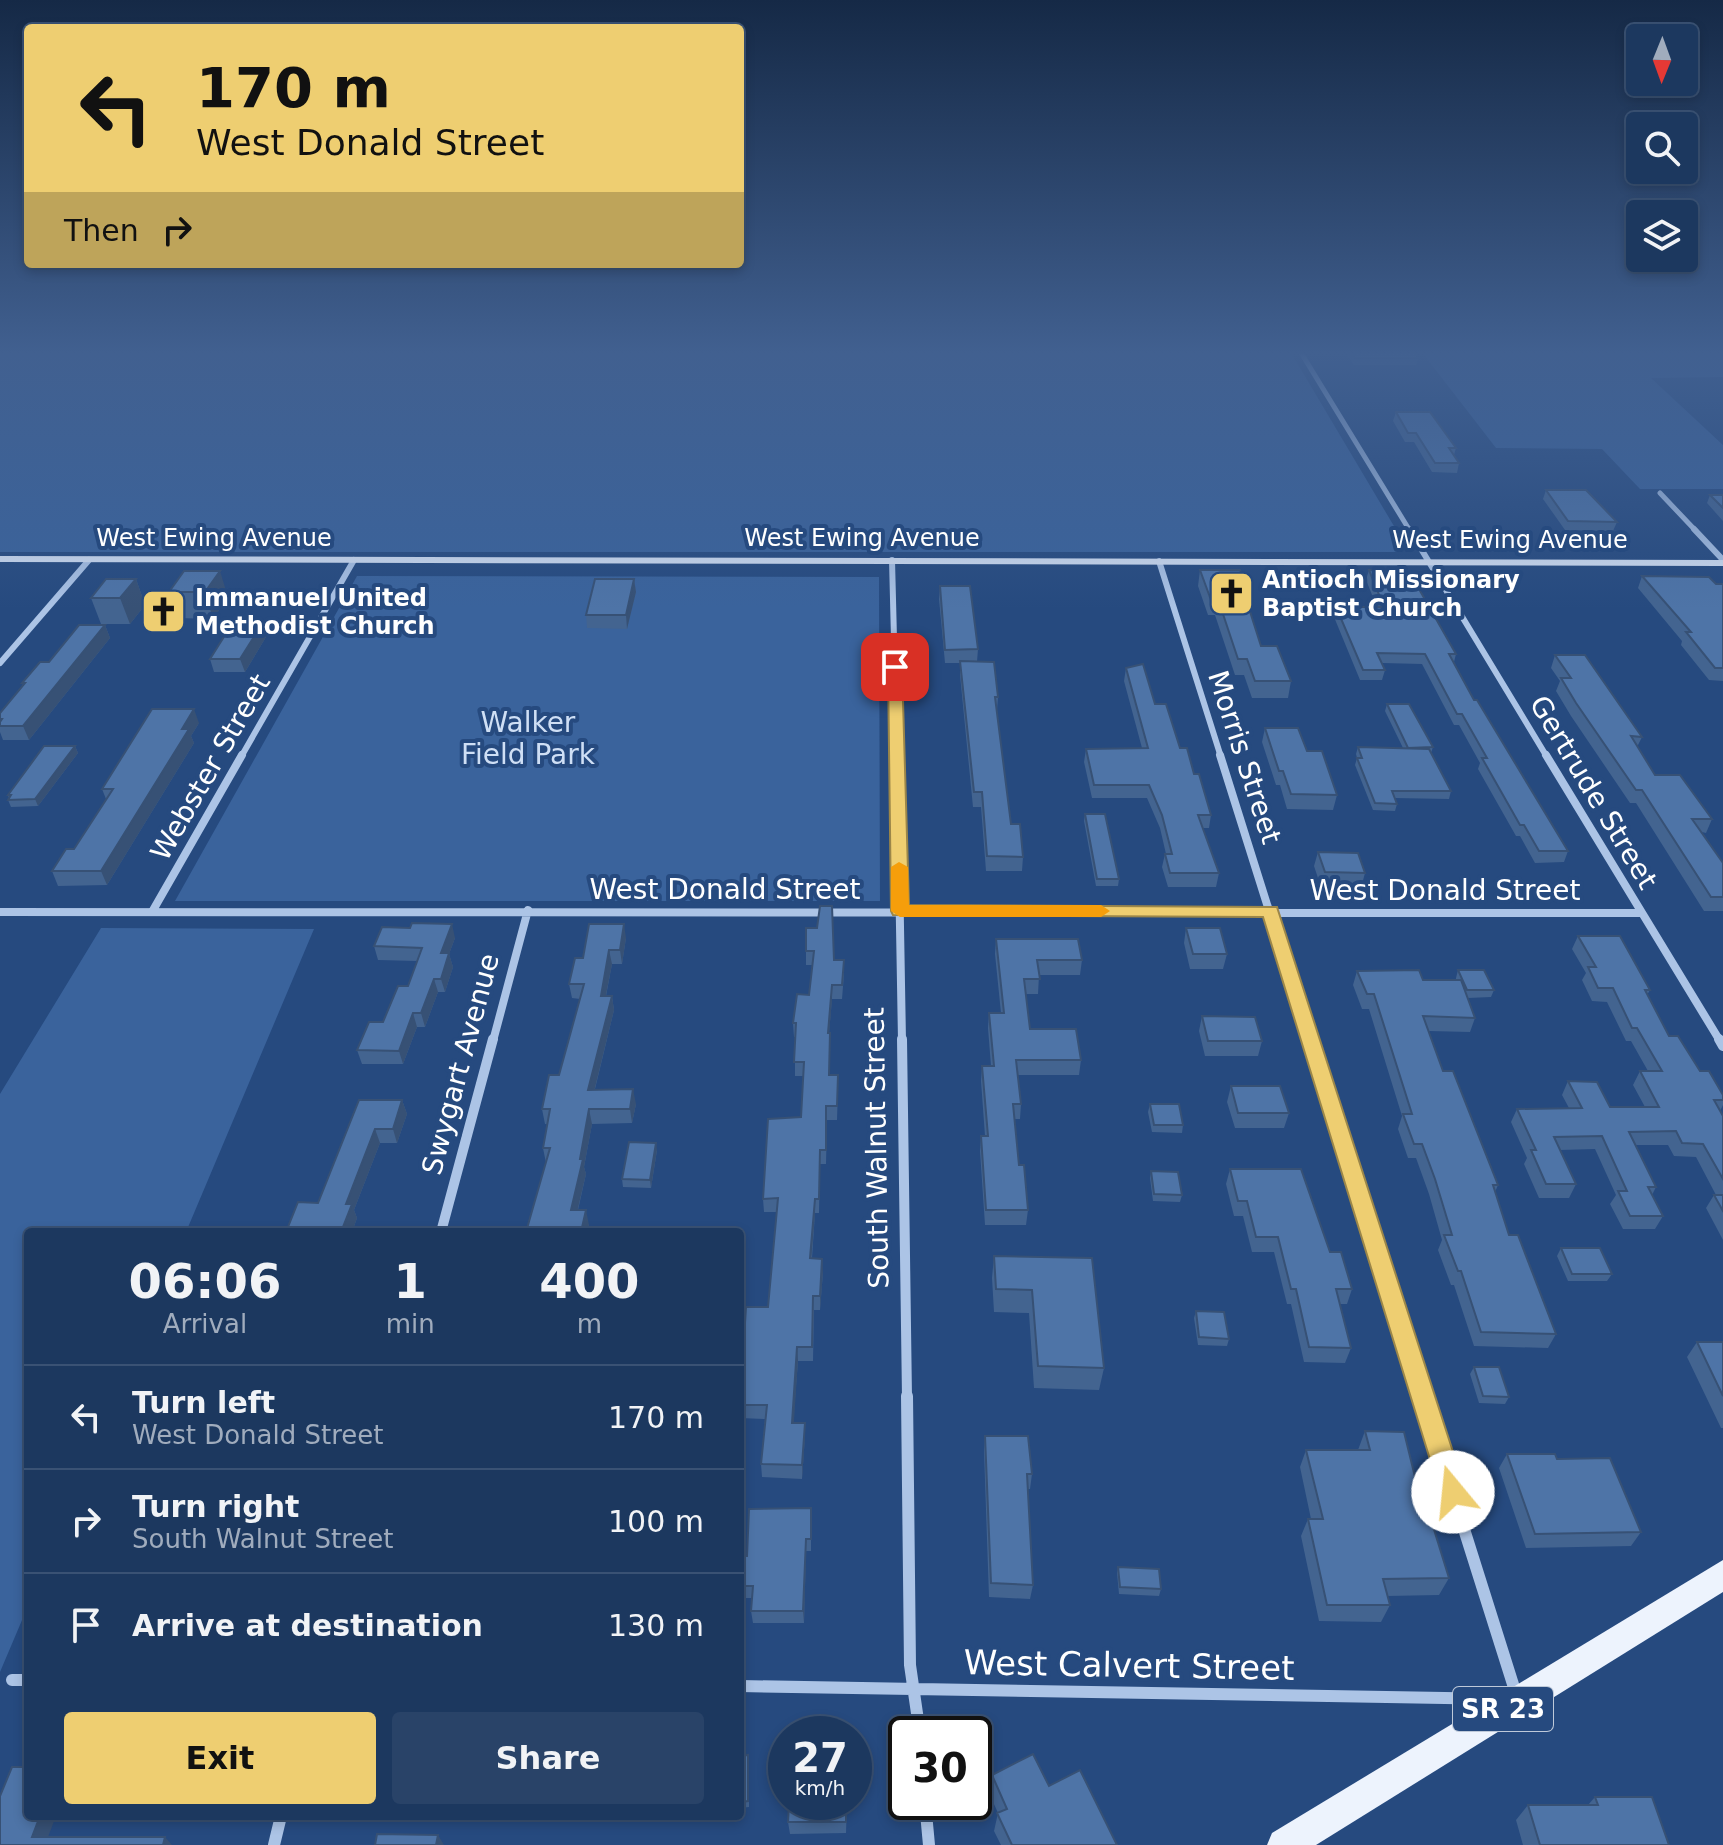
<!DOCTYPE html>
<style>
:root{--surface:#1c385f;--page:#294368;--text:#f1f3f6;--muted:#a0acbd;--line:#3a5274;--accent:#eece71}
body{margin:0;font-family:"DejaVu Sans",sans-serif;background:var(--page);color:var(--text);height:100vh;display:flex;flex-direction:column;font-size:30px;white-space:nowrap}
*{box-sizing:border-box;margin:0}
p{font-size:26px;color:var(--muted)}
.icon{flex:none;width:44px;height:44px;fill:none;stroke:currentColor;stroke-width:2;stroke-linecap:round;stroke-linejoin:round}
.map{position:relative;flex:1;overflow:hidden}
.side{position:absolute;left:24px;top:1228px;width:720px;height:592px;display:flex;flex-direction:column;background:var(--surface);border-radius:8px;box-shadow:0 4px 12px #0003,0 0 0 2px var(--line)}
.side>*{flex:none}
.hud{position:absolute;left:24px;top:24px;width:720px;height:244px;border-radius:8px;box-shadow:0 4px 12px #0003,0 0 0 2px var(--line);background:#eece71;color:#111;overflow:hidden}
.needle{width:52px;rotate:181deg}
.fabs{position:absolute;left:1626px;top:24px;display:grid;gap:16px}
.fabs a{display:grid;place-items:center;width:72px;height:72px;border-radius:8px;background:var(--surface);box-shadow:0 4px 12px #0003,0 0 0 2px var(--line);font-size:40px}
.speed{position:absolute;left:768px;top:1716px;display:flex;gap:16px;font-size:40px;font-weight:700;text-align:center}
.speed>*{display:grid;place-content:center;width:104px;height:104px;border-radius:50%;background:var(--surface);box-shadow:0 4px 12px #0003,0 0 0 2px var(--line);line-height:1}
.speed small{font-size:20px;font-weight:400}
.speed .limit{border:4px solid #111;border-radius:12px;background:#fff;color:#111}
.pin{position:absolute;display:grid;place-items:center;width:68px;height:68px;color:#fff;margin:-34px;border-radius:16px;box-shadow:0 4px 12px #0006}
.me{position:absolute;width:88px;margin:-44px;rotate:343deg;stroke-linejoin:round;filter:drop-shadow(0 0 6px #0008)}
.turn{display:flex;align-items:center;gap:28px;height:168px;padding:0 40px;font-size:36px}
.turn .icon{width:104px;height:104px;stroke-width:2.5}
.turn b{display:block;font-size:56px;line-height:68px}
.then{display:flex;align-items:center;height:76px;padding:0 40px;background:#0003;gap:16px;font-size:30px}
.eta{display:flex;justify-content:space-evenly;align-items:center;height:136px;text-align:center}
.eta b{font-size:48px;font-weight:700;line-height:56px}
.button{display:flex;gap:16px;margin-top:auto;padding:16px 40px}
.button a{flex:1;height:92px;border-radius:8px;background:var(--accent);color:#111;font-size:32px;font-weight:700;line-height:92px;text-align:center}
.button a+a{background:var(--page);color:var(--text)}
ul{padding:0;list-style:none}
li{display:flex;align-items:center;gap:24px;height:104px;padding:0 40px;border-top:2px solid var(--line)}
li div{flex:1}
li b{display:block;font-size:30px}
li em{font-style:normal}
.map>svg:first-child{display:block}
</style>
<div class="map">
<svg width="1723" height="1845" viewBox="0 0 1723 1845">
<rect width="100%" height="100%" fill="#264a7f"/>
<path fill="#3a639c" d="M0 351H1290L1407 548 1400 552H0Z
M1421 351H1723V377L1651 378 1723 445V489H1640L1602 449 1496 448Z
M357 576 879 577 880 901H175Z
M101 928 314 929 186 1232H28V1606L0 1672V1094Z"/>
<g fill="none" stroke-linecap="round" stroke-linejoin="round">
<path stroke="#acc4e6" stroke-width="5" d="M1300 351 1410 531
M1660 493 1696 531"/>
<path stroke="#acc4e6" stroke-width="6" d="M1409 529 1547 757
M1694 529 1723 560
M892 560 897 757
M1159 561 1221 757
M0 663 89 560
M241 757 354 560"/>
<path stroke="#acc4e6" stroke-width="8" d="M897 755 902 1041
M1220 755 1310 1041
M1546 755 1720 1041
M0 912 1641 913
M152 912 242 755
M493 1041 528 910"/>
<path stroke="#acc4e6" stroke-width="10" d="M902 1039 907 1398
M1310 1039 1423 1398
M1719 1039 1723 1046
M441 1232 493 1039"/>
<path stroke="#acc4e6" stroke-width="12" d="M907 1396 910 1665 920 1734
M1422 1396 1517 1697
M12 1680H28
M740 1686 1503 1699
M925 1802 929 1845
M274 1845 281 1816"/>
<path fill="#d6e2f5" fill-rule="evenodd" d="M0 556 1723 560V566L0 562Z"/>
<path fill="#edf3fd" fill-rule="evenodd" d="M1723 1560V1592L1316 1845H1267L1272 1833Z"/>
</g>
<path fill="#436490" d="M1344 351H1413L1418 358 1416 365H1354Z
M1396 412 1456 448 1454 455 1459 463 1457 473 1432 472 1414 442H1405L1393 421Z
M1546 490 1617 522 1613 531 1565 530 1543 499Z
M1710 495H1723V521L1707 503Z
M1200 570 1251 599 1249 610 1261 646 1291 681 1288 698H1252L1244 675H1235L1215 615H1208L1198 586Z
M1369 570 1413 589 1456 654 1454 662 1474 700 1568 851 1564 862 1535 863 1520 836H1516L1478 769 1480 763 1459 725H1454L1422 664 1382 663 1385 670 1382 680H1360L1334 617 1336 607H1377L1366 580Z
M184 571 228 597 213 619 178 618 169 592Z
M1642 576 1723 584V681L1709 680 1681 645 1682 641 1638 588Z
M136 579 145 605 130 624H101L91 598Z
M634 579 636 592 627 629 587 628 586 615Z
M940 586 978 649 977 662 998 697 997 710 1011 824 1023 857 1022 871H986L981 807H973L960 675V663H945L939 599Z
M105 625 110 638 29 740H3L0 732V713L23 685 22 683 49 662Z
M266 637 245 672H214L210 659Z
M1555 655 1642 737 1637 747 1655 775 1712 819 1706 833 1702 832 1723 863V911H1704L1636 803H1630L1571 716 1556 691 1560 681 1551 668Z
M1126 668 1155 704 1194 774 1211 815 1209 828H1203L1219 873 1216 887H1168L1162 867 1165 854H1166L1160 828 1147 798H1092L1084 762 1086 749 1142 748 1124 681Z
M1387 704 1433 747 1431 753 1451 791 1449 799 1394 798 1397 804 1395 811 1373 810 1355 765 1357 758 1356 754 1358 747 1403 748 1385 711Z
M199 723 191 736 194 743 107 885 58 886 52 871 74 849 106 799 102 789Z
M1265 728 1307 751 1337 795 1333 810 1287 809 1280 785H1276L1262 742Z
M75 746 78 753 38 806 11 807 8 800 9 798 8 795Z
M1085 814 1119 879 1118 886H1096L1084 821Z
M1318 852 1365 873 1361 888 1321 887 1314 866Z
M410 928 455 938 449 954 453 967 445 992H438L425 1027H417L403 1064H362L357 1050 383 1022 408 986 417 961 378 960 374 946Z
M806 928 834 960H844V974L842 999H832L829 1033 830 1075 838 1089 837 1120H827L826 1164H820L819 1213H815L812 1258 823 1272 820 1310H814L813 1361H798L793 1423 805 1436 802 1479 762 1477 761 1464 765 1419 740 1418V1354H743L768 1307 777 1212H764L763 1199 801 1117 803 1076H795V1037H794L793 1023 809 995 813 965H806Z
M1186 928 1227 954 1223 969H1190L1184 943Z
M1578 936 1650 990 1647 995 1669 1036 1700 1071 1723 1095V1105L1720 1111 1723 1116V1240L1706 1208 1714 1195H1716L1696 1157 1674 1156 1668 1145H1636L1656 1187 1652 1195 1663 1216 1655 1229H1623L1610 1204 1616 1195 1595 1149 1560 1150 1576 1184 1569 1198H1539L1524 1164 1527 1158 1511 1122 1517 1109 1569 1108 1562 1095 1568 1081 1610 1107H1645L1633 1085 1640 1071H1648L1631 1041H1626L1607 1002 1592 1001 1582 980 1586 973 1572 949Z
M626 938 622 964H612L606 996H612L614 1010 595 1089 636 1104 632 1123 592 1124 584 1167 586 1174 578 1210 589 1225 587 1232H526L546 1163 543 1148 548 1124H545L542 1109 559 1075 580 999 572 998 569 984 583 958Z
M996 939 1082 960 1080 975H1039L1038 994H1026L1030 1029 1081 1060 1079 1075H1018L1021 1104 1020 1119H1014L1019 1165 1028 1210 1026 1225H985L980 1151 981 1136H985L981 1081 982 1066H991L988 1028 989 1013H1001L995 954Z
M1458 970 1494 990 1491 997 1468 998 1475 1018 1470 1032 1429 1031 1443 1071 1498 1185 1495 1192 1509 1235 1556 1334 1548 1348 1474 1346 1454 1285H1451L1438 1250 1442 1240 1429 1194 1416 1158H1408L1398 1129 1402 1116 1369 1009H1362L1353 985 1357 971 1423 980H1456V978Z
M1202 1016 1262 1041 1258 1056H1205L1199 1031Z
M1231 1086 1289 1113 1284 1128H1235L1227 1102Z
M359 1100H402L407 1114 397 1143H380L354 1210 357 1218 352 1232H286L318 1203Z
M1150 1104 1183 1125 1182 1133 1152 1132 1148 1112Z
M657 1150 651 1188 623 1187 622 1179Z
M1230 1169 1330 1252 1352 1289 1347 1304H1339L1351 1348 1345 1363 1304 1362 1291 1304H1287L1274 1252H1252L1243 1216H1234L1226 1184Z
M1151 1171 1182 1195 1180 1202 1153 1201 1150 1178Z
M1561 1248 1612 1274 1607 1281H1568L1557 1256Z
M994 1256 1092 1258 1104 1368 1099 1390 1034 1388 1029 1313 994 1312 992 1278Z
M1196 1311 1229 1339 1227 1346 1198 1345 1194 1318Z
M1697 1342H1723V1428H1721L1687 1357Z
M1474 1367 1509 1397 1505 1404 1479 1403 1470 1374Z
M1365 1431 1416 1481 1449 1578 1439 1595 1387 1596 1390 1605 1381 1622 1319 1621 1301 1536 1308 1519H1311L1300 1467 1306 1450H1358Z
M985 1436 1032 1474 1030 1489H1028L1033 1585 1030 1599 989 1597 984 1451Z
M1507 1454 1557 1459 1641 1532 1631 1546 1526 1548 1499 1468Z
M811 1508V1551H806L804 1623H753L751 1611 752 1598H740V1556H747Z
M1118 1567 1161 1589 1159 1596 1119 1594 1117 1573Z
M740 1756 749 1761V1807L740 1808Z
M992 1775 1049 1786 1117 1845H1001L994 1831 998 1813 989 1793Z
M1595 1797 1669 1845H1523L1516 1820 1528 1805H1588Z
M847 1802 846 1833 790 1834 788 1822Z"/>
<path fill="#375175" d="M220 571 228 597 213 619 205 592Z
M136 579 145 605 130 624 120 598Z
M634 579 636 592 627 629 626 615Z
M262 624 266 637 245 672 240 659Z
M105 625 110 638 29 740 23 726Z
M194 709 199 723 191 736 194 743 107 885 101 871Z
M75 746 78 753 38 806 35 799Z
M452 924 455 938 449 954 453 967 445 992 441 979V953Z
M624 924 626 938 622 964 620 950Z
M609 950 612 964 603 1010 601 996Z
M434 979 438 992 425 1027 421 1013Z
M832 985V999L828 1047V1033Z
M612 996 614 1010 591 1104 588 1090Z
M413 1013 417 1027 403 1064 399 1051Z
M633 1089 636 1104 632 1123 630 1109Z
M402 1100 407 1114 397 1143 393 1129Z
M589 1109 592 1124 584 1167 586 1174 574 1225 571 1210Z
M375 1129 380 1143 354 1210 357 1218 352 1232H341L346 1204Z
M656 1143 657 1150 651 1188 650 1180Z
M815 1199V1213L810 1272V1258Z
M586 1210 589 1225 587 1232H581Z
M822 1259 823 1272 820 1310V1296Z
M797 1347 798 1361 793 1436 792 1423Z
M805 1423V1436L802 1479V1465Z
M806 1539V1551L804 1623 803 1611Z
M40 1816H56L45 1845 32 1837Z
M438 1835 444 1845H436Z
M165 1837 172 1845H163Z"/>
<path fill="#4e74a7" stroke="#375175" stroke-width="2" d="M1350 351H1413L1418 358H1355Z
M1396 412H1430L1456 448H1449L1459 463H1435L1416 433H1408Z
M1546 490H1586L1617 522 1568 521Z
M1710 495H1723V508Z
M1200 570H1240L1251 599H1246L1261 646H1277L1291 681H1255L1247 659H1238L1218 599 1211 600Z
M1369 570 1404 571 1413 589H1419L1456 654H1449L1474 700H1477L1568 851H1539L1524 825H1520L1482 758H1487L1462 714H1457L1425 654 1377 653 1385 670H1363L1336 607H1384Z
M184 571H220L205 592H169Z
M1642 576 1709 577 1716 584H1723V668H1715L1686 632H1691Z
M106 579H136L120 598H91Z
M595 579H634L626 615H586Z
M940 586H970L978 649 945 650Z
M232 624H262L240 659H210Z
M79 625H105L23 726H0V722L2 719H0V713L25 683H22L40 662H49Z
M1555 655H1585L1642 737 1631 736 1655 775H1680L1712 819H1692L1723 863V897H1711L1642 790H1636L1576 703 1561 678H1571Z
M960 661 994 662 998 697H995L1011 824H1020L1023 857 987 856 982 792H974Z
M1143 664 1155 704H1166L1180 748H1187L1194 774H1199L1211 815H1198L1219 873H1170L1165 854H1172L1162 815 1149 785H1094L1086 749 1148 748 1126 668Z
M1387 704H1409L1433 747 1408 748Z
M152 709H194L182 729H189L101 871H52L66 849H74L113 789H102Z
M1265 728H1298L1307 751H1322L1337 795 1291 794 1283 771H1279Z
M44 746H75L35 799 8 800 11 795H8Z
M1358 747 1429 749 1451 791H1392L1397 804 1375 803 1357 758H1362Z
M1085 814H1105L1119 879H1097Z
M1318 852 1358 853 1365 873 1325 872Z
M820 906H832L834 960H844L842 985H832L828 1033H830L829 1075H838L837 1106H826V1150H820L819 1199H815L810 1258 822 1259 820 1296H813L812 1347H797L792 1423H805L802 1465 761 1464 767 1405H740V1354H743L746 1307H768L778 1198 763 1199 768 1119 801 1117 804 1062H794L796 1023H793L797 994 809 995 814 951H806V928H817Z
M412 923 452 924 441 953H449L441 979H434L421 1013H413L399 1051 357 1050 369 1022H383L398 986H408L422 948 374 946 382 927 410 928Z
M589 924H624L620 950H609L601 996H612L588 1090 633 1089 630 1109H589L580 1159H583L571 1210H586L581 1232H526L550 1148H543L550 1109H542L549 1075H559L584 984H569L575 958H583Z
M1186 928H1220L1227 954H1193Z
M1578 936H1620L1650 990H1645L1669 1036H1678L1700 1071H1709L1723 1095V1100H1714L1723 1116V1179L1703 1144 1682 1143 1676 1131 1629 1132 1656 1187H1648L1663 1216H1630L1618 1191H1627L1602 1136 1554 1137 1576 1184H1546L1531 1150H1536L1517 1109 1582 1108 1568 1081 1597 1082 1610 1107H1659L1640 1071H1662L1637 1028H1632L1613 988H1598L1588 967H1596Z
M996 939H1078L1082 960H1037L1040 979H1024L1030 1029H1076L1081 1060H1016L1021 1104H1013L1019 1165H1024L1028 1210H986L981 1136H988L982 1066H994L989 1013H1004Z
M1419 970 1423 980H1461L1475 1018 1423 1016 1443 1071H1453L1498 1185H1493L1509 1235H1518L1556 1334 1481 1332 1461 1271H1458L1444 1235H1452L1435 1179 1422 1144H1414L1403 1114H1412L1374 994H1367L1357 971Z
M1458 970H1484L1494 990H1467Z
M1202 1016 1255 1017 1262 1041H1208Z
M1231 1086H1280L1289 1113H1238Z
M359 1100H402L393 1129H375L346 1204H352L341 1232H286L298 1202 318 1203Z
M1150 1104H1179L1183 1125H1154Z
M629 1142 656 1143 650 1180 622 1179Z
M1230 1169H1301L1330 1252H1341L1352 1289H1336L1351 1348 1309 1347 1296 1289H1291L1278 1237H1256L1247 1201H1238Z
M1151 1171 1178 1172 1182 1195 1154 1194Z
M1714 1195H1723V1211Z
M1561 1248H1600L1612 1274H1572Z
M994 1256 1092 1258 1104 1368 1038 1366 1032 1290 996 1289Z
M1196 1311 1224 1312 1229 1339 1199 1337Z
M1697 1342H1723V1396Z
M1474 1367H1499L1509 1397 1483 1396Z
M1365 1431 1404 1432 1416 1481H1419L1449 1578 1383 1579 1390 1605H1327L1308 1519H1323L1306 1450H1370Z
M985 1436H1028L1032 1474H1027L1033 1585 991 1583Z
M1507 1454H1555L1557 1459 1610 1458 1641 1532 1535 1534Z
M811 1508V1539H806L803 1611H751L753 1586H740V1556H747L749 1509Z
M1118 1567 1159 1569 1161 1589 1120 1587Z
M1033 1754 1049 1786 1080 1770 1117 1845H1012L997 1813 1007 1809 992 1775Z
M748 1755V1801L740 1802V1756Z
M12 1767H28V1816H40L32 1837H165L163 1845H0V1796Z
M1595 1797H1652L1669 1845H1540L1528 1805H1598Z
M789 1802H846V1822H788Z
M377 1834 438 1835 436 1845H375Z"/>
<linearGradient id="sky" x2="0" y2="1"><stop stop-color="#152946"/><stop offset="0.58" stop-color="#416090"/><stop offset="1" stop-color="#416090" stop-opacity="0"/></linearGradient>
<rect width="1723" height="609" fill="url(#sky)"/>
<path fill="#eece71" stroke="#9b8649" stroke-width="2" d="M895 662 902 667 909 905 1277 907 1466 1492 1463 1500 1453 1504 1444 1500 1440 1492 1263 917 893 915 891 911 888 667Z"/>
<path fill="#f59e0b" d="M899 862 908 867 909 905H1101L1110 911 1101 917H900L891 911V867Z"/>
<defs>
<symbol id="church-square" viewBox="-11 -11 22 22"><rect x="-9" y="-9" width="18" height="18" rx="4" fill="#eece71" stroke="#264a7f"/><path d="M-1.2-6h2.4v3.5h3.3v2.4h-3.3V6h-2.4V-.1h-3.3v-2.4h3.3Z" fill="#111"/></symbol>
</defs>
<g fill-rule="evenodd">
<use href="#church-square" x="1206" y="568" width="51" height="51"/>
<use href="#church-square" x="138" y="586" width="51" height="51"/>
</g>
<g text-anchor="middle" stroke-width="8" stroke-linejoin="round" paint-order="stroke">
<g font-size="24" fill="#fff" stroke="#264a7f">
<text x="214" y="546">West Ewing Avenue</text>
<text x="862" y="546">West Ewing Avenue</text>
<text x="1510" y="548">West Ewing Avenue</text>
</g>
<g font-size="24" font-weight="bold" fill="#fff" stroke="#264a7f" text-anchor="start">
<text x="1262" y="588">Antioch Missionary<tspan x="1262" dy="28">Baptist Church</tspan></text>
<text x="195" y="606">Immanuel United<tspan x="195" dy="28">Methodist Church</tspan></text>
</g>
<rect fill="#264a7f" stroke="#bec9d9" stroke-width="2" x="1453" y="1687" width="100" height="44" rx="6"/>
<g font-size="26" font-weight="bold" fill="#fff">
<text x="1503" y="1718">SR 23</text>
</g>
<g font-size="28" fill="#cfdff5" stroke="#264a7f">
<text x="528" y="732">Walker<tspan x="528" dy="32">Field Park</tspan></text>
</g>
<g font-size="28" fill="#fff" stroke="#264a7f">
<text transform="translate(1245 757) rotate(72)" y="10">Morris Street</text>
<text transform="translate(210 767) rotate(-60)" y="10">Webster Street</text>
<text transform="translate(1594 792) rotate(59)" y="10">Gertrude Street</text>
<text x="725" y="899">West Donald Street</text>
<text x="1445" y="900">West Donald Street</text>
<text transform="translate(460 1064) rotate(-75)" y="10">Swygart Avenue</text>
<text transform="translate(876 1148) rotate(-91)" y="10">South Walnut Street</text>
</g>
<g font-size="34" fill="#fff" stroke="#264a7f">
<text transform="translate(1129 1665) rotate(1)" y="12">West Calvert Street</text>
</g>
</g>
</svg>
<div class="fabs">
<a><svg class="needle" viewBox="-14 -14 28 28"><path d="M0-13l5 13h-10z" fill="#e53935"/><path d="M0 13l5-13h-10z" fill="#a0acbd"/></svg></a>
<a><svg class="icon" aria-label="search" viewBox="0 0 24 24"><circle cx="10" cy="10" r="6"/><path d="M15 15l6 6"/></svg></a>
<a><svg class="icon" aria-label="layers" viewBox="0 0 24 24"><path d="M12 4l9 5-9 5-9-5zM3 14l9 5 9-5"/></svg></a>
</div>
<div class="speed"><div>27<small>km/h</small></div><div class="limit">30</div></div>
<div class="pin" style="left:895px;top:667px;background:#d93025"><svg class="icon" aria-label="arrive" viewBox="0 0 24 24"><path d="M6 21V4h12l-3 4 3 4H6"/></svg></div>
<svg class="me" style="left:1453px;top:1492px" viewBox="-20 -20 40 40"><circle r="19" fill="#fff"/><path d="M0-13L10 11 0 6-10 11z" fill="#eece71"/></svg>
<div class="hud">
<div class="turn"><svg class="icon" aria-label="left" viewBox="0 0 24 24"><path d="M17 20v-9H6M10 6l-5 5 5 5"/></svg><div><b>170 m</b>West Donald Street</div></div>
<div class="then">Then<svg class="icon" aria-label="right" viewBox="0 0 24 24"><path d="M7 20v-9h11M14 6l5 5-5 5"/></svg></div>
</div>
<section class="side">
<div class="eta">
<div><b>06:06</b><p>Arrival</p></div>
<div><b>1</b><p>min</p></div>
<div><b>400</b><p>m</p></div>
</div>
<ul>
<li><svg class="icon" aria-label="left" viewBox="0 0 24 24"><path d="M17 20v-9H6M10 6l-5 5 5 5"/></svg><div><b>Turn left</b><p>West Donald Street</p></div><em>170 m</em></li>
<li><svg class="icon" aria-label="right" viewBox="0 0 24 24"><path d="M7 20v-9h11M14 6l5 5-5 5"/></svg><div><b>Turn right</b><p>South Walnut Street</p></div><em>100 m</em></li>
<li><svg class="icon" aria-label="arrive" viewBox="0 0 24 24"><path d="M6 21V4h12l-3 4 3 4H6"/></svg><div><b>Arrive at destination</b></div><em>130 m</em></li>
</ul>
<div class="button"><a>Exit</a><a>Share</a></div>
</section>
</div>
